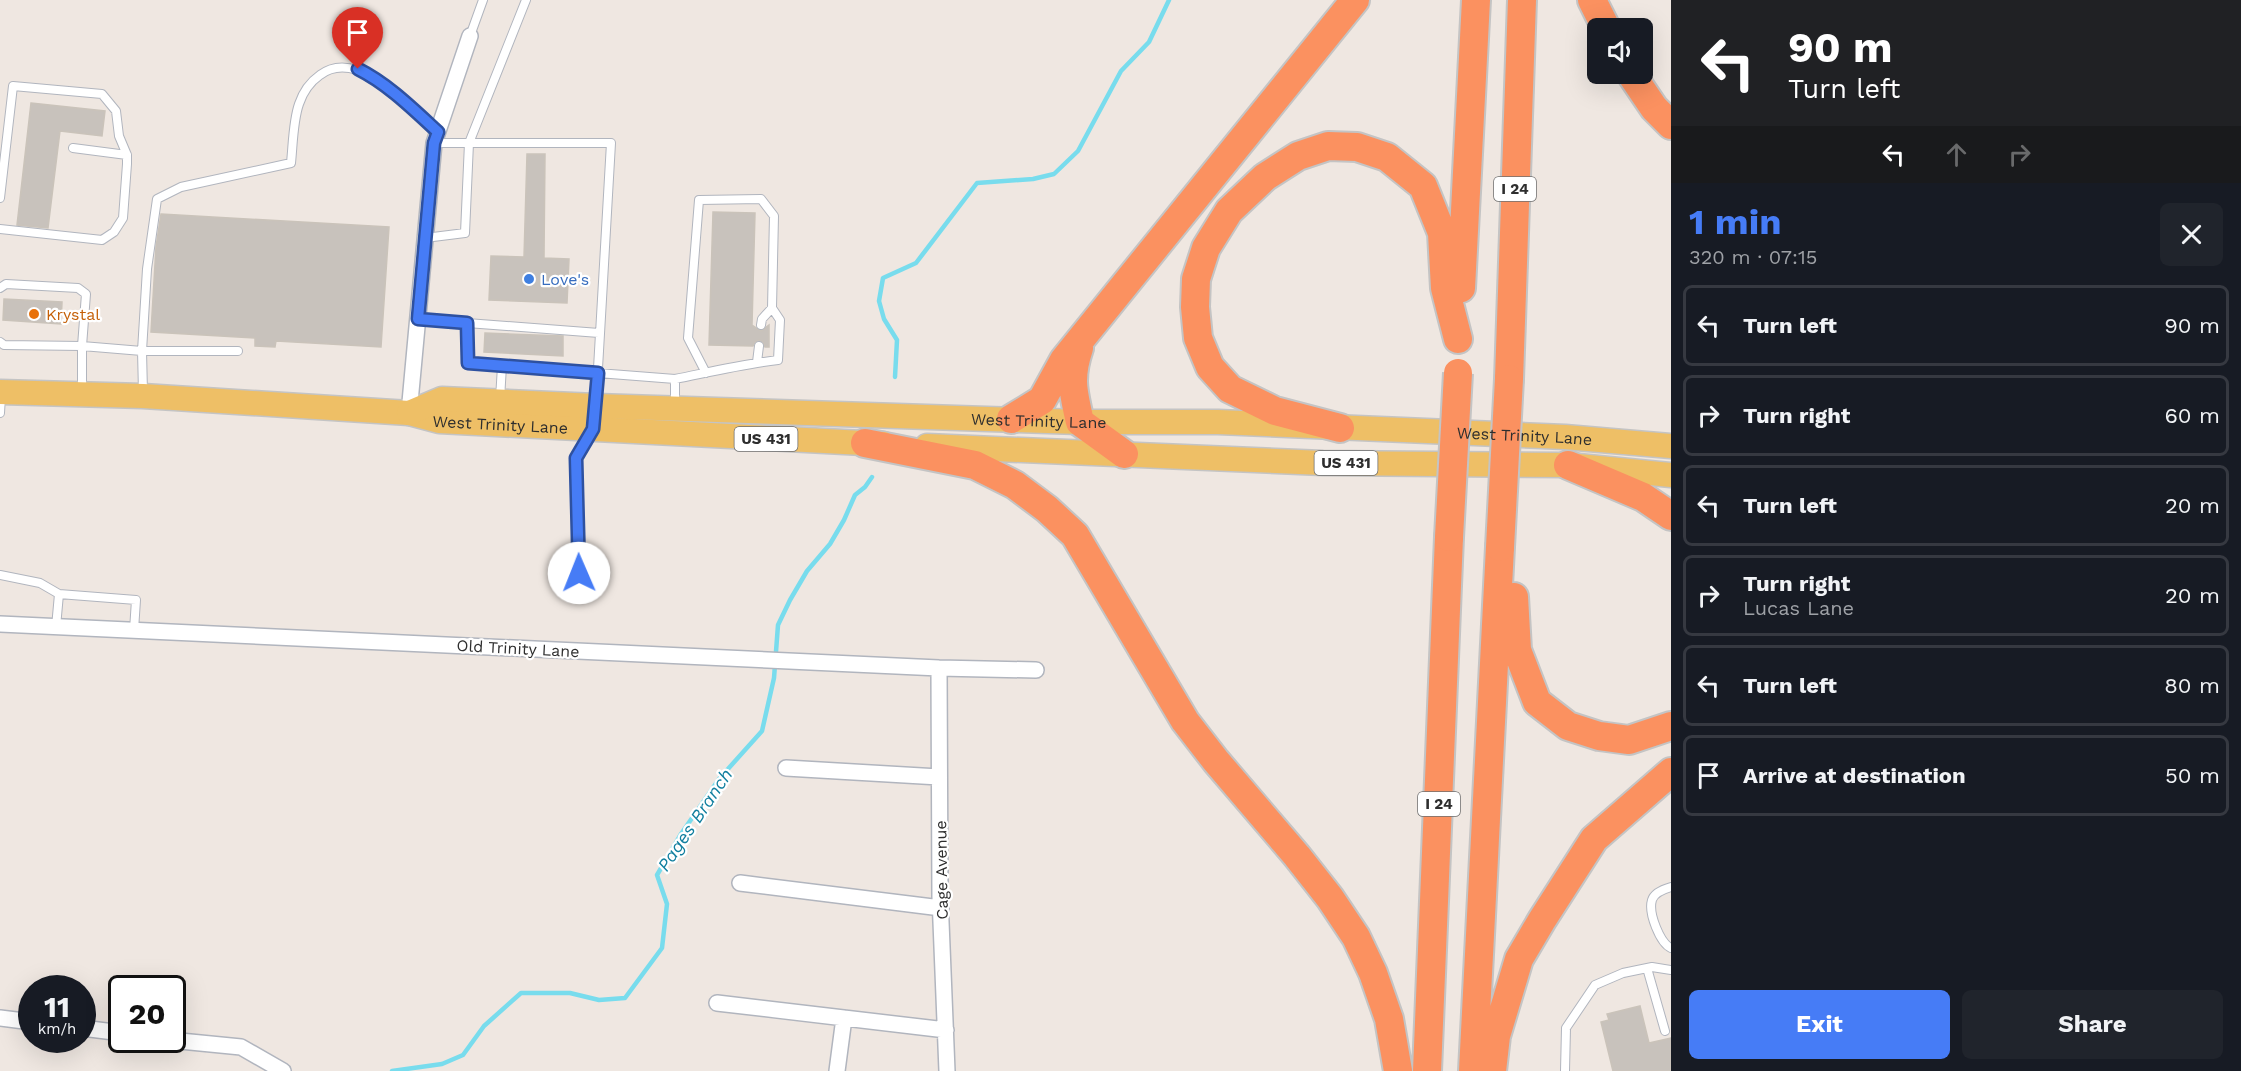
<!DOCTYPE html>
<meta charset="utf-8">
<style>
:root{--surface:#171b24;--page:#20242c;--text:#f1f3f6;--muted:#9ea1a6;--line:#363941;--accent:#467cf6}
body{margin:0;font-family:"Work Sans",sans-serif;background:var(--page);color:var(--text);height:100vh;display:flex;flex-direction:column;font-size:22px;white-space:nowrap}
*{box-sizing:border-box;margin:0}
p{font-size:20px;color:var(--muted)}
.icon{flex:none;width:33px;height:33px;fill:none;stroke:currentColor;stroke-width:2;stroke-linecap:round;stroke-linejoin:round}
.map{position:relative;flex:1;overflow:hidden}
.panel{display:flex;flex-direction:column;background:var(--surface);width:570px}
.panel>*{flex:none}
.top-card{background:#202124;color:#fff;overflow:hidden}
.controls{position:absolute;left:1587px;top:18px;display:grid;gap:12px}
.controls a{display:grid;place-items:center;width:66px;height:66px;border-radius:9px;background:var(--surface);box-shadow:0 6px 24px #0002;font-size:30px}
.speed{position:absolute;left:18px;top:975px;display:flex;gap:12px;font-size:30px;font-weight:700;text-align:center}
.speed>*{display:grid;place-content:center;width:78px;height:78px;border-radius:50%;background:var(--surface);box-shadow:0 6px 24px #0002;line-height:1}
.speed small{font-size:15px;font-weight:400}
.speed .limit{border:3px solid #111;border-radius:9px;background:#fff;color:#111}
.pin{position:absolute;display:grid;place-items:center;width:51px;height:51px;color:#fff;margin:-62px -26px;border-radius:50% 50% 50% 0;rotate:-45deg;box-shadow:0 0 6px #0007}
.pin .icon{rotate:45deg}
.me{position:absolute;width:66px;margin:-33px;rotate:359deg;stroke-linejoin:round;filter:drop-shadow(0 0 4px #0008)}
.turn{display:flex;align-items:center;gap:21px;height:126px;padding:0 18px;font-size:27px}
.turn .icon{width:78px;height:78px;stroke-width:2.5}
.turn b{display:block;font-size:42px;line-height:51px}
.lanes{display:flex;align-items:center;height:57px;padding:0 18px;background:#0003;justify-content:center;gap:30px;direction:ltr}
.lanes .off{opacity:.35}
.round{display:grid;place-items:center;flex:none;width:63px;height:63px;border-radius:9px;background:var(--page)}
.headline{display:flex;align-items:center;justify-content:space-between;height:102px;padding:0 18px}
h1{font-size:36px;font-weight:700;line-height:45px;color:var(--accent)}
.primary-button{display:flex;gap:12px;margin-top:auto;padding:12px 18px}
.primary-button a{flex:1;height:69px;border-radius:9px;background:var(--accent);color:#fff;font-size:24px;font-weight:700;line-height:69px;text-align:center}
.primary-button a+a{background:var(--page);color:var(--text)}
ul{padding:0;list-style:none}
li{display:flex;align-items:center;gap:18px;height:81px;margin:0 12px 9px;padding:0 6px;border:3px solid var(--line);border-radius:9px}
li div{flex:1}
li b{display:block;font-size:22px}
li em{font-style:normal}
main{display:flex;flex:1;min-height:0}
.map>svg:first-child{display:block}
</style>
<main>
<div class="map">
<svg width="1671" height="1071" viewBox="0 0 1671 1071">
<rect width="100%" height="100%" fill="#efe7e1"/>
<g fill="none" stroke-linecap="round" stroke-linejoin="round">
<path stroke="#78dced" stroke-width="4.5" d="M895 377 897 340 884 319 879 301 883 278 916 263 977 183 1033 179 1054 174 1078 151 1121 71 1149 42 1169 0
M392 1071 442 1064 463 1055 484 1026 521 993H570L599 1000 625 998 662 948 667 904 657 875 681 834 719 779 762 731 774 678 778 625 790 600 807 571 830 544 844 520 855 495 865 487 872 477"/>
</g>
<path fill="#c8c2bc" stroke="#cac3ba" stroke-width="1.5" d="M31 103 105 111 102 136 60 131 48 228 17 225Z
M527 154H545L544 258 569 259 567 303 489 300 491 256 524 257Z
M713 212 755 213 752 325 761 331 769 325V347H765L763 342 759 340 755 342 753 346 709 345Z
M161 214 389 227 381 347 276 341 275 347 255 346V338L151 332 156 247Z
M4 299 62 302 61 324 3 320Z
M485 333 563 336V356L484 352Z
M1640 1006 1649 1043 1671 1038V1071H1613L1601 1022 1609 1020 1607 1014Z"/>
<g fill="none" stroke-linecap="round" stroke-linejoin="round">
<defs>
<path id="service" d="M470 36 483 0
M434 143H611L596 403
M73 148 127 155
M0 198 13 86 102 94 116 111 119 136 127 155V164L123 218 114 232 102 240 0 229
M425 238 465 233 469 143 526 0
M0 288 6 284 78 288 86 294 82 346V392
M418 319 467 323 468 363 675 379V405
M467 323 599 333
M761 325 762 319 772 308
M0 342 4 345 82 346 142 351 143 392
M238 351H142L147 269 157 199 181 187 291 163C293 144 293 121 299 104 303 92 310 82 320 75 358 46 411 108 438 132
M757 362 759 346
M675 379C710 372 744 364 778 360L780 320 772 308 774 216 761 199 699 200 688 338 706 373
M500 399 502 366
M0 413 1 396
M579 573 577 458 592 432
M0 575 40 583 59 594
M56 627 59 594 136 600 134 630
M1671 887C1664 889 1654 893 1652 900 1648 913 1660 943 1671 948
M1647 968 1665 1031
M1565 1071 1566 1028 1595 985 1623 973 1652 967 1671 970"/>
<path id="minor" d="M409 413 434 143 470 36
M0 624 939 668 1036 670
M939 668 940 897 947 1071
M786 768 939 777
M740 883 941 908
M717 1003 946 1030
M0 1018 32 1022
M82 1028 122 1033
M170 1040 241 1047 283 1071
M837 1071 844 1018"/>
<g id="primary">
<path id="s1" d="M0 392 143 396 409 413 439 421 883 444"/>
<path id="s2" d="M409 413 442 399 596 406 1080 422H1218L1565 437 1671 446"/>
<path d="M927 446 1323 463 1568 465 1671 475"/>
</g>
<path id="motorway" d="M1592 0 1606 28
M1631 74 1654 108 1671 125
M1461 288 1476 0
M1079 348C1069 378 1073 391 1080 422L1124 454
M1509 379 1522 0
M1011 419 1042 400 1064 360 1355 0
M1340 428 1275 411 1230 389 1210 367 1198 338 1195 307 1196 279 1206 248 1229 211 1265 177 1298 156 1328 146 1357 147 1387 157 1423 186 1442 233 1445 288 1458 339
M865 443 975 465 1015 485 1047 509 1075 535 1185 721 1216 761 1297 856 1330 898 1356 937 1373 973 1389 1019 1398 1071
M1568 465 1643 497 1671 516
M1514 597 1517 650 1537 702 1568 726 1599 736 1629 740 1671 726
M1427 1071 1449 537
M1473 1071 1500 547
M1492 1071 1496 1036 1519 959 1542 920 1594 839 1671 772"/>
</defs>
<use href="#service" stroke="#b1b5be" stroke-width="10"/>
<use href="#minor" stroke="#b1b5be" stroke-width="18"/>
<use href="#primary" stroke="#c4c4c4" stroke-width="27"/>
<use href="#motorway" stroke="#c4c4c4" stroke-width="32"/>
<use href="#service" stroke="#fff" stroke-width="8"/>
<use href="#minor" stroke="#fff" stroke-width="15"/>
<use href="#primary" stroke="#eebf66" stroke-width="24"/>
<use href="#motorway" stroke="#fb9160" stroke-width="28"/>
<defs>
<path id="motorway-bridge" d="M1449 537 1458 373
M1500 547 1509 379"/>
</defs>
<use href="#motorway-bridge" stroke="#c4c4c4" stroke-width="32" stroke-linecap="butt"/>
<use href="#motorway-bridge" stroke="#fb9160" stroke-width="28"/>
</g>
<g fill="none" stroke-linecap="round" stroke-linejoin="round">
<defs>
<path id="route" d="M358 69C388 84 413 109 438 132L434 143 418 319 467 323 468 363 598 373 593 429 576 458 579 573"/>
</defs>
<use href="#route" stroke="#2e51a0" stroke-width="15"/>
<use href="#route" stroke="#467cf6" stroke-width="10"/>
</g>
<circle fill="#3f7fe0" stroke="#fff" stroke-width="2" cx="529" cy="279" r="6"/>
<circle fill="#e8710a" stroke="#fff" stroke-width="2" cx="34" cy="314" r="6"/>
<g text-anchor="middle" stroke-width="4.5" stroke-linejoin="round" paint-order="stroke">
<g fill="#fff" stroke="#6d6d6d" stroke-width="1.5">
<rect x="1494" y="177" width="42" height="24" rx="4.5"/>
<rect x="734.5" y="427" width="63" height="24" rx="4.5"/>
<rect x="1314.5" y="451" width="63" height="24" rx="4.5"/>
<rect x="1418" y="792" width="42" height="24" rx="4.5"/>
</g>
<g font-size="15" font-weight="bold" fill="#2e2e2e">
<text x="1515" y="194">I 24</text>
<text x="766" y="444">US 431</text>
<text x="1346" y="468">US 431</text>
<text x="1439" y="809">I 24</text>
</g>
<g font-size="16" fill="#366cbe" stroke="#fff" text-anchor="start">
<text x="541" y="285">Love's</text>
</g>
<g font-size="16" fill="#c56008" stroke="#fff" text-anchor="start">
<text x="46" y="320">Krystal</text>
</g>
<g font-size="16" fill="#2e2e2e" stroke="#fff">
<text dy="6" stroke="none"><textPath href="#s2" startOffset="633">West Trinity Lane</textPath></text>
<text dy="6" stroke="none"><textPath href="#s1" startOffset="502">West Trinity Lane</textPath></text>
<text dy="6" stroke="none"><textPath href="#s2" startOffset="1119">West Trinity Lane</textPath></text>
<text transform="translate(518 648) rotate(3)" y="6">Old Trinity Lane</text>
<text transform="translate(941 870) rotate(-91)" y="6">Cage Avenue</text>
</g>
<g font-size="18" font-style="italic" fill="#117f9f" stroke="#fff">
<text transform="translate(695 820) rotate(-56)" y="6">Pages Branch</text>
</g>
</g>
</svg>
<div class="controls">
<a><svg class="icon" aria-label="sound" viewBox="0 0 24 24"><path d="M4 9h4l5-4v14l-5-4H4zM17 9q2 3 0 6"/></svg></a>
</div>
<div class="speed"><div>11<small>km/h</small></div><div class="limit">20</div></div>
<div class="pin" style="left:358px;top:69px;background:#d93025"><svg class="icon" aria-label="arrive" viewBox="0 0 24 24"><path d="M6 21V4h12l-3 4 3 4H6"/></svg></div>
<svg class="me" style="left:579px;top:573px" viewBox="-20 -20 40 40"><circle r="19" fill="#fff"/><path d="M0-13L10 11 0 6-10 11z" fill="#467cf6"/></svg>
</div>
<section class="panel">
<div class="top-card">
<div class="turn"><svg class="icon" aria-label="left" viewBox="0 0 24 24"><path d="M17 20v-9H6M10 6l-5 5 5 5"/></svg><div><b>90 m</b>Turn left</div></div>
<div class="lanes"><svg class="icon" aria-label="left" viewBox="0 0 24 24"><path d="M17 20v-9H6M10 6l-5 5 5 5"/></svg><svg class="icon off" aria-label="ahead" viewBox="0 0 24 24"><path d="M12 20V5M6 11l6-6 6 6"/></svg><svg class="icon off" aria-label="right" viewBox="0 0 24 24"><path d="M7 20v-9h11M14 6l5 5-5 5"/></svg></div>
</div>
<div class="headline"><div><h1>1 min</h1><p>320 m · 07:15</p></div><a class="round"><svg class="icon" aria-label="close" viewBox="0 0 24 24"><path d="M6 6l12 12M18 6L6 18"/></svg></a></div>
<ul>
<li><svg class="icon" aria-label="left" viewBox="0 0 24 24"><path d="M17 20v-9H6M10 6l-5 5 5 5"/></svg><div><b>Turn left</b></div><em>90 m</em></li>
<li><svg class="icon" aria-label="right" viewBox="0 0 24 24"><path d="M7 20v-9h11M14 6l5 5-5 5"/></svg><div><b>Turn right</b></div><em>60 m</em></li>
<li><svg class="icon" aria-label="left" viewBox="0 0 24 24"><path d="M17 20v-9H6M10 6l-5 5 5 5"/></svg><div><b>Turn left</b></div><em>20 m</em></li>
<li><svg class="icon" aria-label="right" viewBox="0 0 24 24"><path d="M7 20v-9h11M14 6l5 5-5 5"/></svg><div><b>Turn right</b><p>Lucas Lane</p></div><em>20 m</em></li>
<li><svg class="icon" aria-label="left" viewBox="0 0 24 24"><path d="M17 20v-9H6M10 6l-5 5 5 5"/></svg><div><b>Turn left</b></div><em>80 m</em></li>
<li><svg class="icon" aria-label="arrive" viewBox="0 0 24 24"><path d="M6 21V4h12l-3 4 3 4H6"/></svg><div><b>Arrive at destination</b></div><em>50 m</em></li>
</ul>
<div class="primary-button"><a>Exit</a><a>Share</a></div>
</section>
</main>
